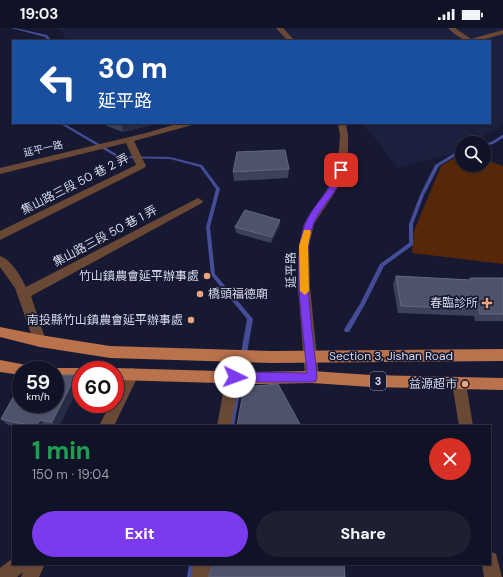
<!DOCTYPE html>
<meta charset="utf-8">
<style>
:root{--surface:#101325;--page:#1e2032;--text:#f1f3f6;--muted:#9c9ea7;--line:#303242;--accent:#7c3aed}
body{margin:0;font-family:"DM Sans","Noto Sans TC",sans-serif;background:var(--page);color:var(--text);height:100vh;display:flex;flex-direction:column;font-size:15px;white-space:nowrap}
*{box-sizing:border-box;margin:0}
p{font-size:13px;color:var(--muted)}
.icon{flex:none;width:22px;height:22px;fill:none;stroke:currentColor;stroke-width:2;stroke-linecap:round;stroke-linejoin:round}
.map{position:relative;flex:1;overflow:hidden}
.side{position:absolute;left:12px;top:397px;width:479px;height:140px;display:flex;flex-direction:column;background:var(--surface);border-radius:0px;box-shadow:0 1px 3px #0004,0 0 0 1px var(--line)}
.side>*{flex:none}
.banner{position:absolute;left:12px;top:12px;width:479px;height:84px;border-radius:0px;box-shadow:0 1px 3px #0004,0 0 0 1px var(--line);background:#1a4fa0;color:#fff;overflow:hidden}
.tools{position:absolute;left:455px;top:108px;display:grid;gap:8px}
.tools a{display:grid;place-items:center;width:36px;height:36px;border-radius:50%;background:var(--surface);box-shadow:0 1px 3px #0004,0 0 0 1px var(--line);font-size:20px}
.speed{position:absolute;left:12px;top:333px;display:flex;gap:8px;font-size:20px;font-weight:700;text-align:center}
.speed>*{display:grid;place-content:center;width:52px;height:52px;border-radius:50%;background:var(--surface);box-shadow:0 1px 3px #0004,0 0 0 1px var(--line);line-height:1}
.speed small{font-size:10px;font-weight:400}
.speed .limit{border:6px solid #d22;background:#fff;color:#111}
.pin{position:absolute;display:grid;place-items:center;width:34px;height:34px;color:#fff;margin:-17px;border-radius:8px;box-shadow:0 2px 6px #0006}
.me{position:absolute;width:44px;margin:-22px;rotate:93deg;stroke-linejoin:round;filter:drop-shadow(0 0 3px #0008)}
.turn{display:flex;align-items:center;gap:14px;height:84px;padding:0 20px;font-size:18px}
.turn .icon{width:52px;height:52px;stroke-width:2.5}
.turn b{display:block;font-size:28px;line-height:34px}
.round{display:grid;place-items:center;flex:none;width:42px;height:42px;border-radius:21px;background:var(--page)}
.overview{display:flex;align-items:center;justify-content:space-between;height:68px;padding:0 20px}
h1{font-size:24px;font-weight:800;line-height:30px;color:#1e9e55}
.primary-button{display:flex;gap:8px;margin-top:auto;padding:8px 20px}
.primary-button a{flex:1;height:46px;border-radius:24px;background:var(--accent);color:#fff;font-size:16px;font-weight:800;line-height:46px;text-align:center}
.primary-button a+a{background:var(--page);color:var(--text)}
.status{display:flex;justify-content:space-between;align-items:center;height:28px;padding:0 20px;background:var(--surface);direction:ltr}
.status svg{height:11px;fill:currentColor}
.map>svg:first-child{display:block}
</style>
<div class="status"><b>19:03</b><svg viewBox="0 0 49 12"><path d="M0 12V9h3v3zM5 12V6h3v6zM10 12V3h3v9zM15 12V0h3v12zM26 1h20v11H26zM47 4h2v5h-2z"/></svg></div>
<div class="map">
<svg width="503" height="549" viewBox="0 0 503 549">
<rect width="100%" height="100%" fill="#161931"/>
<path fill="#1c203f" d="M54 0H503V96L473 115H462V122L458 124 398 140 363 95H490V13H67L61 2Z"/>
<path fill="#562709" d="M462 125V137H484V131L503 138V236L412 225 414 203 441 138Z"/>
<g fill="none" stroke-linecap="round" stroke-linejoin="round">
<path fill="#454c98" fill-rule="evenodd" d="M11 0H15L47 7 52 13H49L45 9Z
M59 95H63L120 128 170 129 202 137 220 161 210 199 215 246 253 291 234 398H228L247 291 211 247 206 199 216 161 200 139 170 131 118 130Z
M502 107H503V110L493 116 484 118V116L491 114Z
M461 121H462V124L439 138 424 167 413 196V217L384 238 364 278 349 304H345L344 302 345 300 360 276 380 236 409 215V196L420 167 435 137Z
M189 536H197L195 549H187Z"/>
<path fill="#6a4836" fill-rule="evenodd" d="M276 0H283L295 13H288Z
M448 0H455L471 11 503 2V6C480 12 467 20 448 0Z
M180 95H193L192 97 134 113 146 138 144 140 0 212V203L136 137 126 115 0 146V140L146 105Z
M338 95H346L348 108V132L343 152 314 196 309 218 310 259 319 349 317 353 312 355 307 353 305 349 298 259 299 218 304 196 333 152 338 132 340 108Z
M198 170 203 173 202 175 31 268 46 313 45 317 40 319 35 317 15 260 0 239V228C12 232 21 249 26 259Z
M132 340 137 342 139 346 114 398H99L110 376H115V365L127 342Z
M233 343 238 345 240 349 231 398H217L226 349 228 345Z
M459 349 464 351 466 355 473 398H459L452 355 454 351Z
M490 523 496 526 502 549H484L482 536H490Z
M13 530V536H45L39 549H21L23 544 17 549H0V540Z
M193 536H211L209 549H191Z"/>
<path fill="#b9724c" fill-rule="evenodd" d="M0 299 40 307 110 318 271 323 503 321V333L271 335 110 330 40 319 0 309Z
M0 332 32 338 34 342H21V347L0 344Z
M55 340H81L86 342H81V352H55V342H50Z
M115 340 253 344 312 343 371 347 503 350V362L371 359 312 355 253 356 115 352V342H110Z"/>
</g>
<path fill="#3d425c" d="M99 95H159L123 104Z
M289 141 288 150 234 153 233 144Z
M280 192V198L271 215 236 205 235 199Z
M396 248 469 252 470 250H503V293H475L474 288 398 285 393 256Z
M81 354 59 398H13L8 397 1 391Z"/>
<path fill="#272b44" d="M121 95H159L123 104Z
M280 192V198L271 215 272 209Z
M76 347 81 354 59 398H56L52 394Z
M40 392 46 398H36Z"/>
<path fill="#4e536b" stroke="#63687f" d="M285 122 289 141 233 144 237 124Z
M245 182 280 192 272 209 235 199Z
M396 248 471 252 470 250H503V286H480L479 281 401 278Z
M32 337 48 340V342H29Z
M55 347H76L52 394 40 392 36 398H32L1 391 21 355V376H55Z
M278 356 301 398H237L244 359Z
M212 536H344L345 549H209Z"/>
<path fill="#7c3aed" stroke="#51269a" d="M341 139 344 142C340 163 321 177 313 197 300 232 314 311 317 349L316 353 312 354H235L231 352 229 349 231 346 235 344 307 345C304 306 291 230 305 196 313 176 332 163 337 142Z"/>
<path fill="#f59e0b" d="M304 202H310L311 204 308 218 309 263 305 267 300 263 299 218Z"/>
<g fill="#f0a279" stroke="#161931" stroke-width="1.5">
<circle cx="207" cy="248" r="4"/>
<circle cx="200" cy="266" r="4"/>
<path d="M485 269h4v4h4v4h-4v4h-4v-4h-4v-4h4z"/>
<circle cx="191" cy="292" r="4"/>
<circle cx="465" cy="356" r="4"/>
</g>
<g text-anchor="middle" stroke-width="3.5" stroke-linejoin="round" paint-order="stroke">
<g font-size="10" fill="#d5d9ea" stroke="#161931">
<text transform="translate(43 120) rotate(-13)" y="4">延平一路</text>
</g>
<rect fill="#161931" stroke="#9c9fb2" stroke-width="1" x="370" y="344" width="16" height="18" rx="3"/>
<g font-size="11" font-weight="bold" fill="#d5d9ea">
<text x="378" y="357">3</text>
</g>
<g font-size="12" fill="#d5d9ea" stroke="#161931">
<text transform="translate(75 156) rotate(-27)" y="4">集山路三段 50 巷 2 弄</text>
<text transform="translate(105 208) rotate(-28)" y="4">集山路三段 50 巷 1 弄</text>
<text transform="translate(291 242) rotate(-91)" y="4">延平路</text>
<text x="391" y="332">Section 3, Jishan Road</text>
</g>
<g font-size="12" fill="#d5d9ea" stroke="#161931" text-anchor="end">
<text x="199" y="252">竹山鎮農會延平辦事處</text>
<text x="208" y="270" text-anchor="start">橋頭福德廟</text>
<text x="478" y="279">春臨診所</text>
<text x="183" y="296">南投縣竹山鎮農會延平辦事處</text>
<text x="457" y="360">益源超市</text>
</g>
</g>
</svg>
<div class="tools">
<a><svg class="icon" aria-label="search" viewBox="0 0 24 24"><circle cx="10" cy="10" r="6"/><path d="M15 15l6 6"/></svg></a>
</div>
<div class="speed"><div>59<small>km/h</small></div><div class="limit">60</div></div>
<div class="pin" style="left:341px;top:142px;background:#d93025"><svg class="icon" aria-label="arrive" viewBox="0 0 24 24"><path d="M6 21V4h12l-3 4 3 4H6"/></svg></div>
<svg class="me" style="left:235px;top:349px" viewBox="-20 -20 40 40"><circle r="19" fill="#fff"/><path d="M0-13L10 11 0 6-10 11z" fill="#7c3aed"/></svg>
<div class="banner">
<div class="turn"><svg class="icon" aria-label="left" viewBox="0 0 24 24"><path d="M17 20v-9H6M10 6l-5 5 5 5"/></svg><div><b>30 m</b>延平路</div></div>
</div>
<section class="side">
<div class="overview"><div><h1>1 min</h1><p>150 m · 19:04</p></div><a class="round" style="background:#d93025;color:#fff"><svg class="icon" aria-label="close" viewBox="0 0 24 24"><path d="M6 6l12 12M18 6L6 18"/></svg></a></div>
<div class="primary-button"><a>Exit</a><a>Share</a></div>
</section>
</div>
